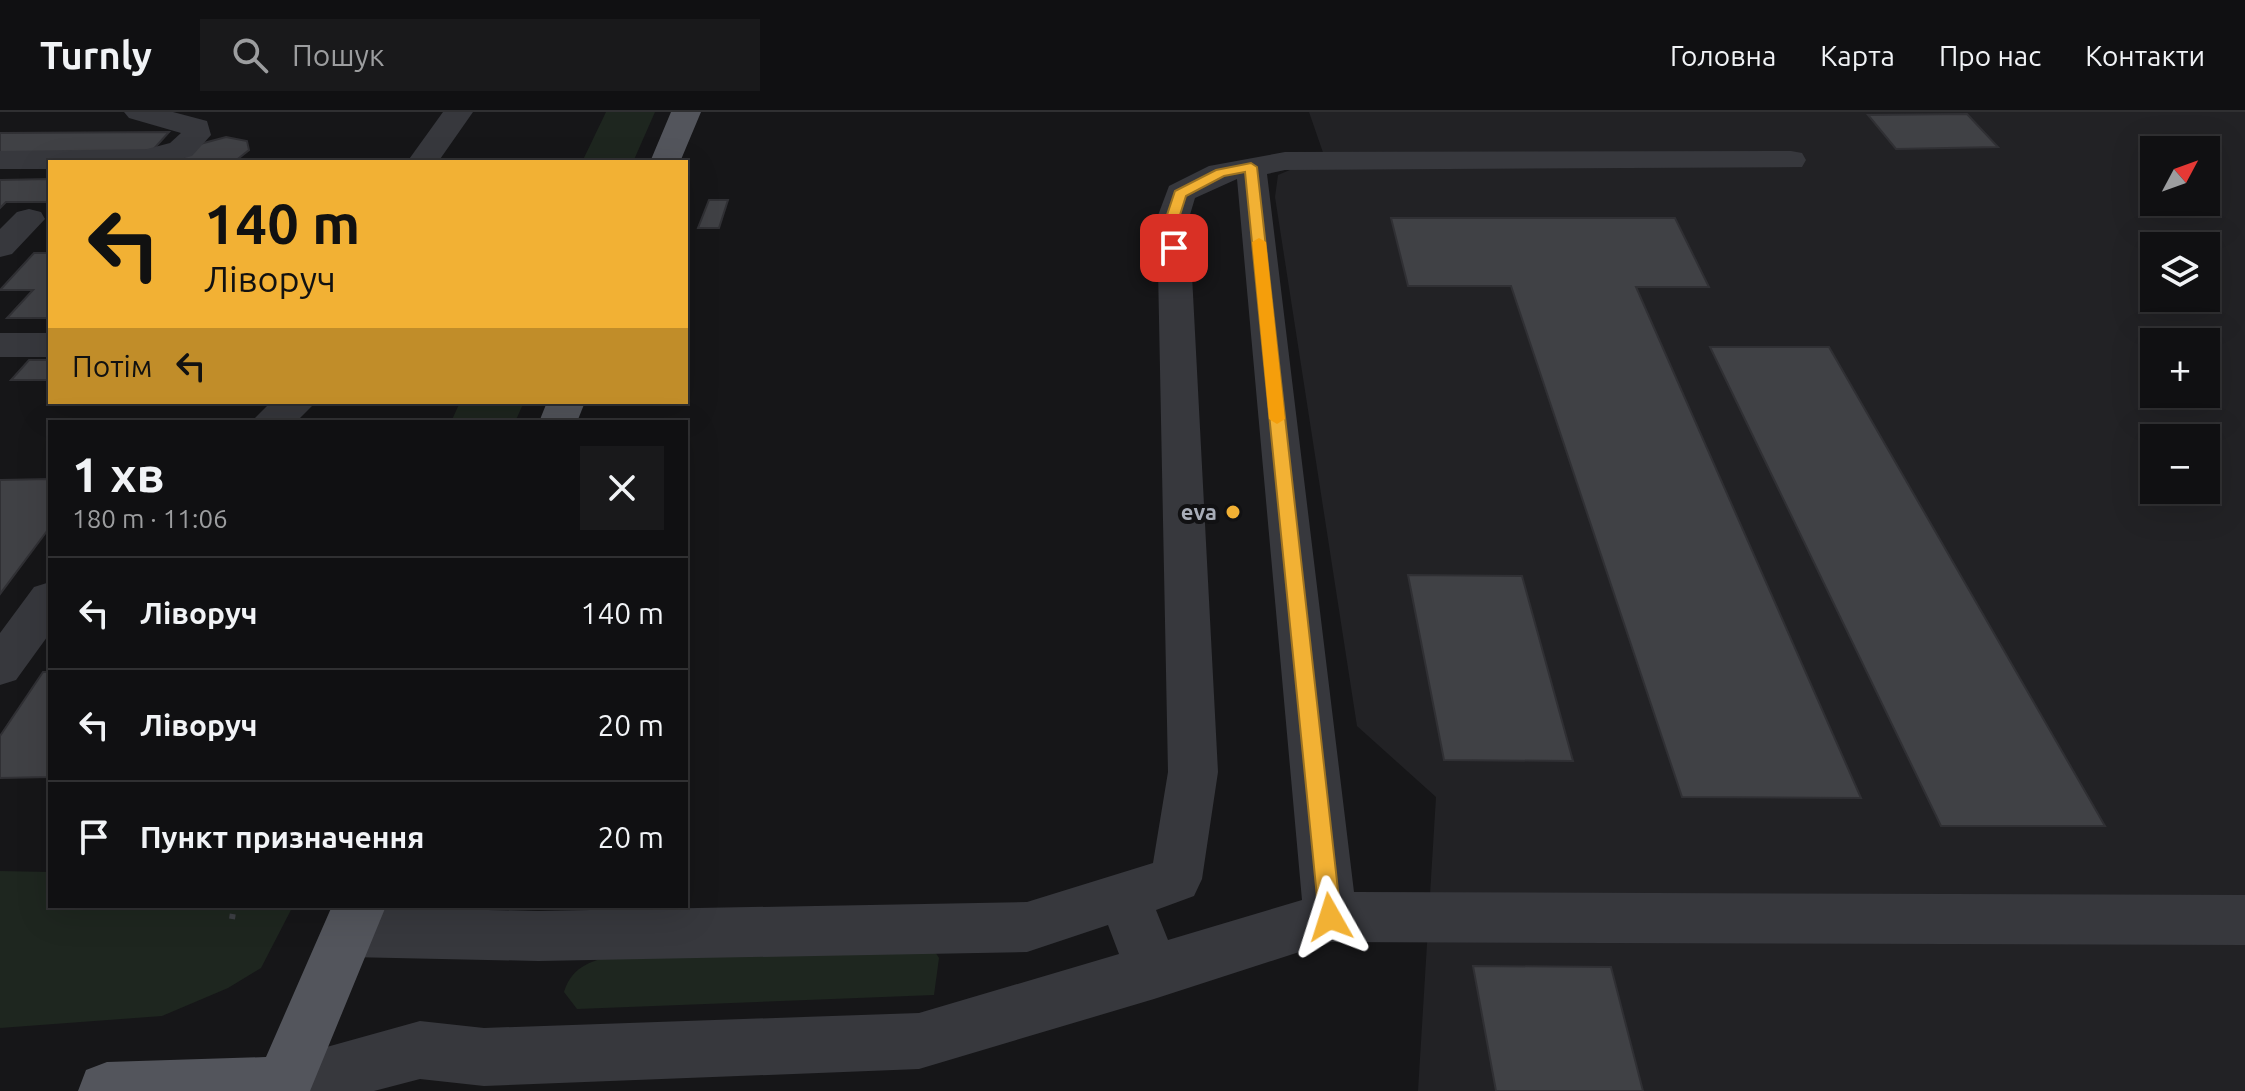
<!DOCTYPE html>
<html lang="uk">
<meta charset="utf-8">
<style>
:root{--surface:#101012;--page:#19191b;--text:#f1f3f6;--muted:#9c9d9f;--line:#303032}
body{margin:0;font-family:Ubuntu,sans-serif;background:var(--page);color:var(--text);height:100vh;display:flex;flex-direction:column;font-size:30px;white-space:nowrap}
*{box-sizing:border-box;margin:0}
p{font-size:26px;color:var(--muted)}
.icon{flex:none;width:44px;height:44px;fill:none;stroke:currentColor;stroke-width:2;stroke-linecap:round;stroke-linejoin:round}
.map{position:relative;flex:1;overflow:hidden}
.details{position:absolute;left:48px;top:308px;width:640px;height:488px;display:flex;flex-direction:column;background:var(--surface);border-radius:0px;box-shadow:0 8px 32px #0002,0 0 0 2px var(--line)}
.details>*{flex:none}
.top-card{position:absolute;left:48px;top:48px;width:640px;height:244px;border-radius:0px;box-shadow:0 8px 32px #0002,0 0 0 2px var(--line);background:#f2b134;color:#111;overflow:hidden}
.needle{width:52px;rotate:49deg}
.buttons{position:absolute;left:2140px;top:24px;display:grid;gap:16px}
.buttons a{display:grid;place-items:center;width:80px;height:80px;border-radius:0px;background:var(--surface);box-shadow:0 8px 32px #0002,0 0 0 2px var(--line);font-size:40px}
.pin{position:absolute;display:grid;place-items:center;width:68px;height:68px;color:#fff;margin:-34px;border-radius:16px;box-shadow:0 4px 12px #0006}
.me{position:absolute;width:88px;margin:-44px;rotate:354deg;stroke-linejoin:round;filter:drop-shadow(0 0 6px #0008)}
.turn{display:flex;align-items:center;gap:28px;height:168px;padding:0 24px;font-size:36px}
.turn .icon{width:104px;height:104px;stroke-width:2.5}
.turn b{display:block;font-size:56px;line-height:68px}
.then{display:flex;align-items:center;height:76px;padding:0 24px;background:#0003;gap:16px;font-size:30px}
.round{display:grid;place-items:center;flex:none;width:84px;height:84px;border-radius:0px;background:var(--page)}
.overview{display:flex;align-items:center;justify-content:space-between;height:136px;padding:0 24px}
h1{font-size:48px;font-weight:700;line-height:60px}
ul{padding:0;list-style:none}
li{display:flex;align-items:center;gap:24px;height:112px;padding:0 24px;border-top:2px solid var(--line)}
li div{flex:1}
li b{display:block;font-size:30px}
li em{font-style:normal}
header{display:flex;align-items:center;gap:48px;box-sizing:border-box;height:112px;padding:0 40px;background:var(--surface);border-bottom:2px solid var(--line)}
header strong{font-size:38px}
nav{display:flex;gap:44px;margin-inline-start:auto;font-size:28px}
.search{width:560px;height:72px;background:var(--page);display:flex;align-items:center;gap:20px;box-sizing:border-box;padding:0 28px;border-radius:0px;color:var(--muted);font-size:30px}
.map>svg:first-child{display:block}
</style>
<header>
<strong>Turnly</strong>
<div class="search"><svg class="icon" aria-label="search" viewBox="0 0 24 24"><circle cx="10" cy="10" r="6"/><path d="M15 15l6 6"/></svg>Пошук</div>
<nav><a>Головна</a><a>Карта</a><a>Про нас</a><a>Контакти</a></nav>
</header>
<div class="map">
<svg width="2245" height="979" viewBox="0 0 2245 979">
<rect width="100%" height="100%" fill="#161618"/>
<path fill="#222225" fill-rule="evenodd" d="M1309 0H2245V979H1418L1436 685 1357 614 1275 85 1278 63 1297 55H1328ZM2154 38H2206V90H2154ZM2154 134H2206V186H2154ZM2154 230H2206V282H2154ZM2154 326H2206V378H2154Z"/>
<path fill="#1e261f" d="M606 0H655L633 50H582Z
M460 290H524L515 310H451Z
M0 759 50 760V794H293L261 856 228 876 162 904 0 916Z
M932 835 939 846 934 883 577 897 564 880C573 852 593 849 619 842Z"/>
<path fill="#404145" stroke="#303034" stroke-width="2" d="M1967 2 1998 35 1896 37 1868 3Z
M169 20 151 40 0 41V21Z
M226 25 247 29 249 38 234 50H184V45L200 32Z
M50 67V90H6L0 96V68Z
M709 88H728L719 116H698Z
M1391 106H1675L1709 175H1636L1861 686 1682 685 1511 174H1408Z
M34 141H50V206H7L33 178H0Z
M1710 235H1829L2105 714H1941Z
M29 248H50V268H11Z
M50 367V415L0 482V368Z
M1408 463 1522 464 1573 649 1444 648Z
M43 560H50V665L0 666V624Z
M1473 854 1611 855 1643 979H1496Z"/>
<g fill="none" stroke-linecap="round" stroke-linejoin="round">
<path stroke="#3d3f44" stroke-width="6" stroke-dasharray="5 7" stroke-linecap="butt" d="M232 807 234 794"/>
<path fill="#37383d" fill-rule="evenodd" d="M124 0H173L207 9 211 23 192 44 169 50H50V57H0V39L147 37 170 31 181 21 129 6Z
M443 0H473L438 50H407Z
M1791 39 1802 41 1806 48 1802 55 1285 58 1267 62 1354 780 2245 783V833L1330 830 1154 887 919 957 484 974 420 967 374 979H256L254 974 262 953 420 909 484 916 919 901 1119 842 1108 813 1027 840 538 849 349 845 330 838 322 820 330 802 349 795 538 799 1027 790 1153 751 1168 660 1157 106 1169 74 1209 54 1285 40ZM1237 67 1302 788 1168 828 1156 798 1194 784 1202 767 1218 660 1189 106 1195 86Z
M29 97 41 100 45 107 12 142 0 145V117L17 100Z
M0 221H50V245H0Z
M271 290H316L296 310H251Z
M50 470V521L16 568 0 573V521L34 475Z"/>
<path fill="#53555c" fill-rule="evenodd" d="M671 0H701L680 50H650Z
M547 290H585L577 310H539Z
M332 794H386L310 979H78L86 958 107 950 266 945Z"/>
</g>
<path fill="#f2b134" stroke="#9d7322" stroke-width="2" d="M1251 51 1257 55 1341 805 1338 813 1330 816 1323 813 1319 805 1245 60 1224 64 1186 84 1179 106 1181 136 1174 141 1167 136 1166 106 1175 79 1216 58Z"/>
<path fill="#f59e0b" d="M1259 126 1266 130 1285 307 1277 312 1269 307 1252 130Z"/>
<circle fill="#f2b134" stroke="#111113" stroke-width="3" cx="1233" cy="400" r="8"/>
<g text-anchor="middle" stroke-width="8" stroke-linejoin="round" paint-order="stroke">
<g font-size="22" font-weight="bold" fill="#a8adb8" stroke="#111113" text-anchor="end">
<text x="1217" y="408">eva</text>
</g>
</g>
</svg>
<div class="buttons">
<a><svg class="needle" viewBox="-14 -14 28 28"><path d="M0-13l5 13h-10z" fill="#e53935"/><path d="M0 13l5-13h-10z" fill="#9c9d9f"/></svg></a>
<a><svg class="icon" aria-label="layers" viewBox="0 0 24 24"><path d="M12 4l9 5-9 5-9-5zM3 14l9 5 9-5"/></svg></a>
<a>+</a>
<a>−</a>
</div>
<div class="pin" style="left:1174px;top:136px;background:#d93025"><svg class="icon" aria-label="arrive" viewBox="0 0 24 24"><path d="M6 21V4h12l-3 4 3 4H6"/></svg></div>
<svg class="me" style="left:1330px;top:805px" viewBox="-20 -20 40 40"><path d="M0-17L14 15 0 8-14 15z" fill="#f2b134" stroke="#fff" stroke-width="4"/></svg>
<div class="top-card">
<div class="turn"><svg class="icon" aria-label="left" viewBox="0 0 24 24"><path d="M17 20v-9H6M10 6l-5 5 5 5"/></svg><div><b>140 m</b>Ліворуч</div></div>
<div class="then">Потім<svg class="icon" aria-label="left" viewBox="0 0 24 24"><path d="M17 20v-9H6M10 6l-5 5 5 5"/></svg></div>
</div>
<section class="details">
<div class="overview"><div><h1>1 хв</h1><p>180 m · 11:06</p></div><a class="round"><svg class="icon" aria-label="close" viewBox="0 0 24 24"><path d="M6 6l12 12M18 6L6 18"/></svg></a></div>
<ul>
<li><svg class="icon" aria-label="left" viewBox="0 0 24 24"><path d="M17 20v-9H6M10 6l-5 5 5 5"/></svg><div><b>Ліворуч</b></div><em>140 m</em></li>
<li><svg class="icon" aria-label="left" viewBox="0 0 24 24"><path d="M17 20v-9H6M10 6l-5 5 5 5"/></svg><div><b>Ліворуч</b></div><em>20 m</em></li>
<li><svg class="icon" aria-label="arrive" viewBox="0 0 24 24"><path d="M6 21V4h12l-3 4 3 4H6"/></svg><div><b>Пункт призначення</b></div><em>20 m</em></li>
</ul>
</section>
</div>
